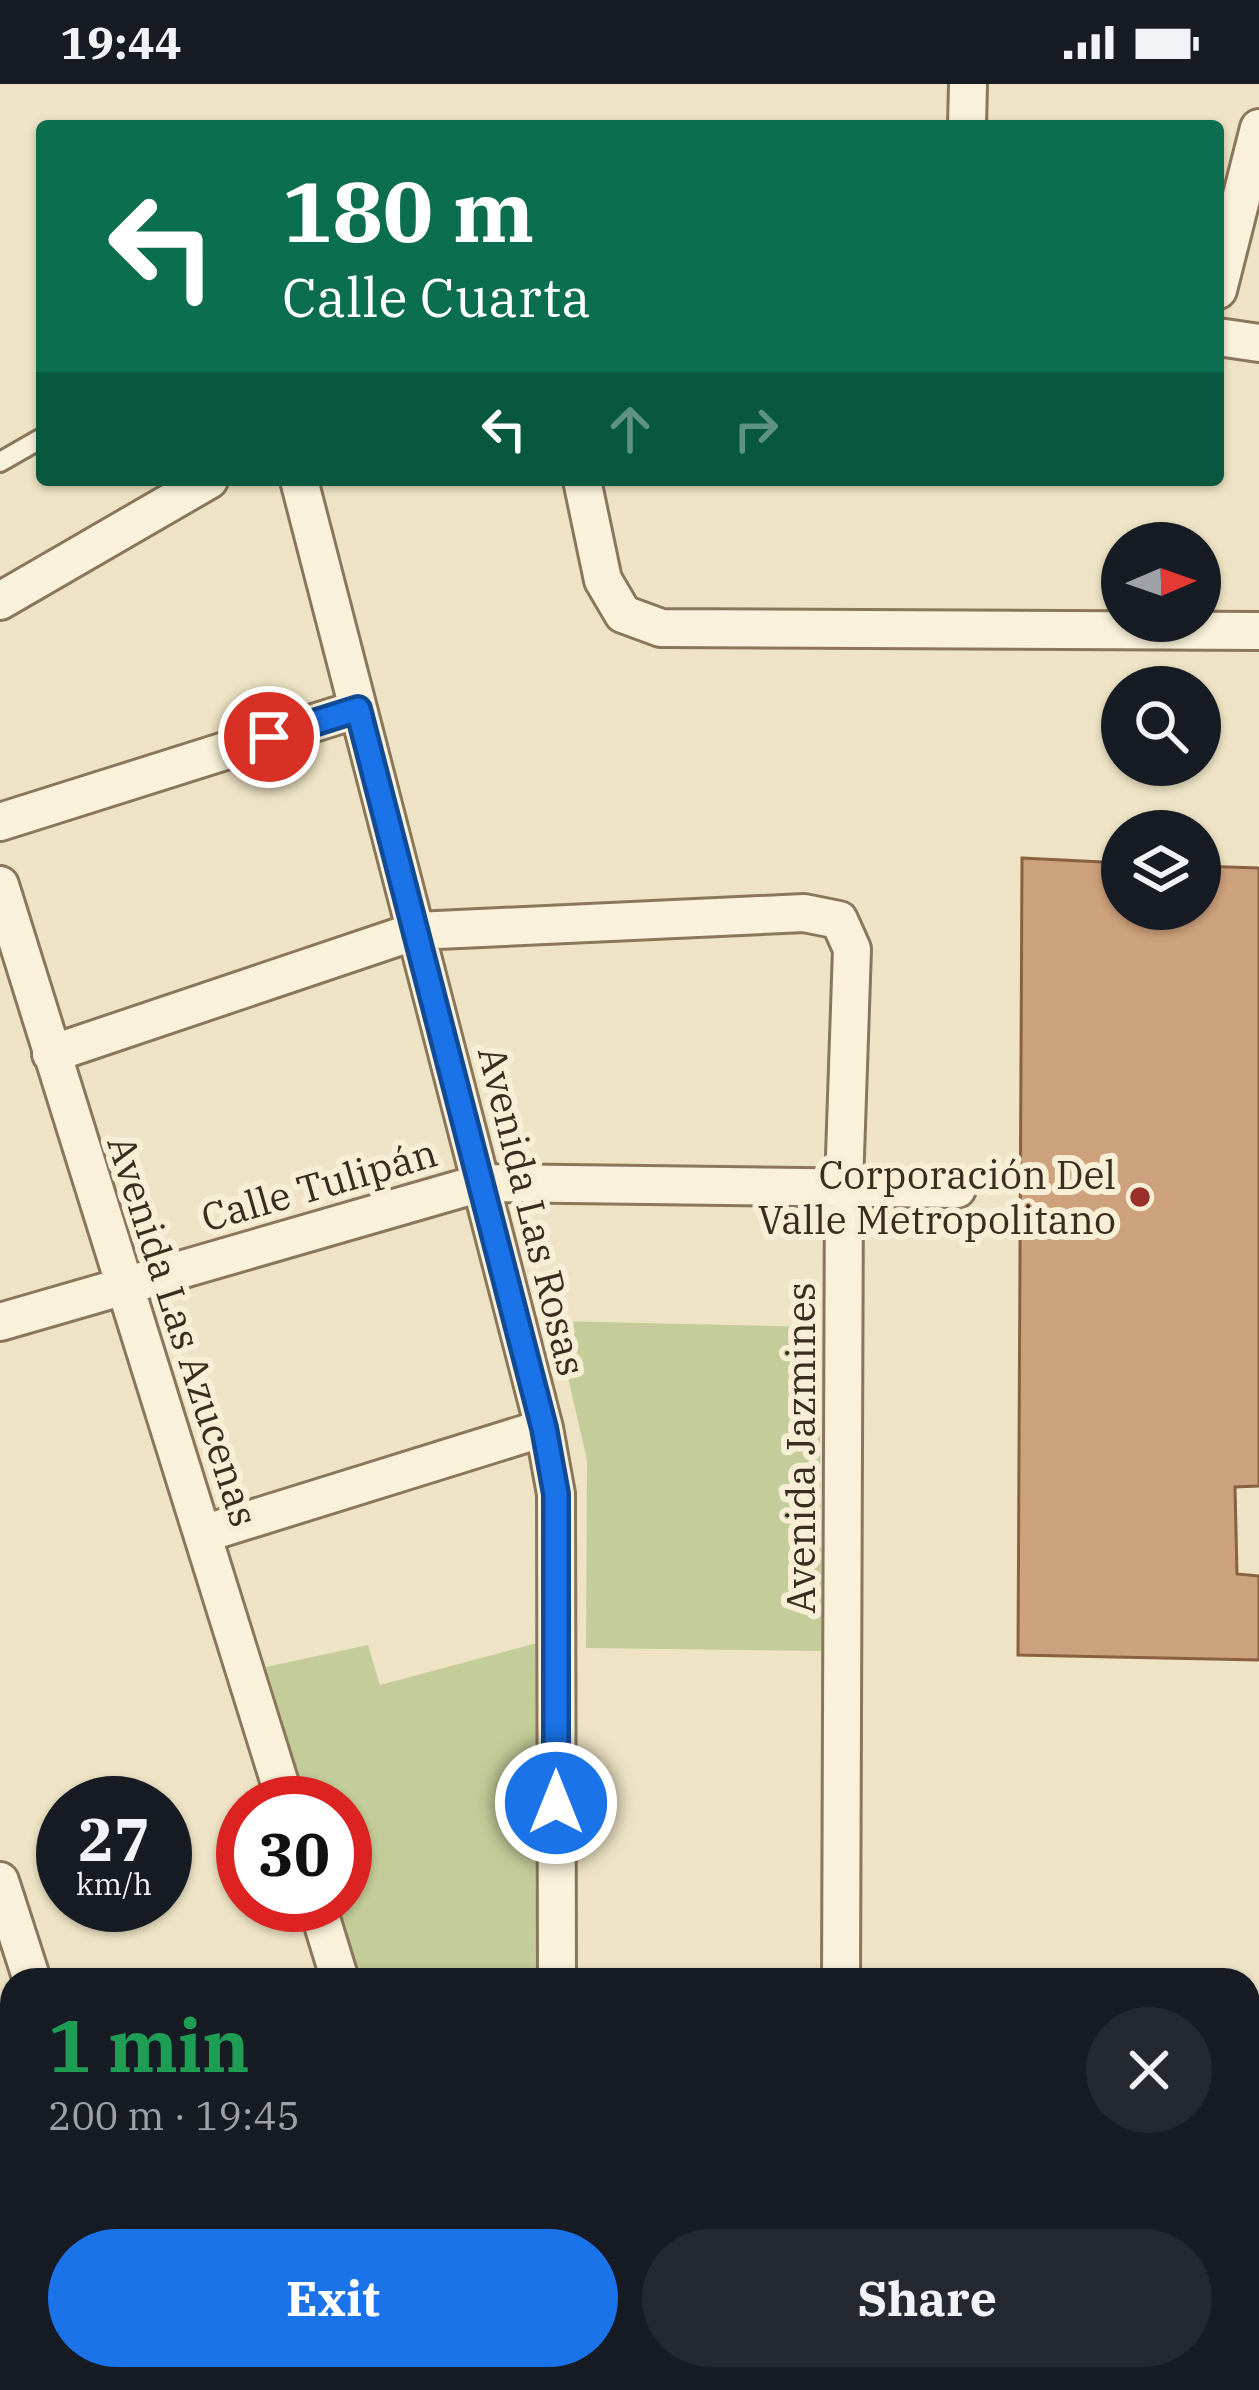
<!DOCTYPE html>
<meta charset="utf-8">
<style>
:root{--surface:#171b24;--page:#242831;--text:#f1f3f6;--muted:#9ea1a6;--accent:#1a73e8}
body{margin:0;font-family:"IBM Plex Serif",serif;background:var(--page);color:var(--text);height:100vh;display:flex;flex-direction:column;font-size:45px;white-space:nowrap}
*{box-sizing:border-box;margin:0}
p{font-size:39px;color:var(--muted)}
.icon{flex:none;width:66px;height:66px;fill:none;stroke:currentColor;stroke-width:2;stroke-linecap:round;stroke-linejoin:round}
.map{position:relative;flex:1;overflow:hidden}
.details{position:absolute;left:0px;top:1884px;width:1260px;height:423px;display:flex;flex-direction:column;background:var(--surface);border-radius:36px 36px 0 0;box-shadow:0 3px 9px #0004}
.details>*{flex:none}
.hud{position:absolute;left:36px;top:36px;width:1188px;height:366px;border-radius:12px;box-shadow:0 3px 9px #0004;background:#0b6e4f;color:#fff;overflow:hidden}
.needle{width:78px;rotate:88deg}
.controls{position:absolute;left:1101px;top:438px;display:grid;gap:24px}
.controls a{display:grid;place-items:center;width:120px;height:120px;border-radius:50%;background:var(--surface);box-shadow:0 3px 9px #0004;font-size:60px}
.speed{position:absolute;left:36px;top:1692px;display:flex;gap:24px;font-size:60px;font-weight:700;text-align:center}
.speed>*{display:grid;place-content:center;width:156px;height:156px;border-radius:50%;background:var(--surface);box-shadow:0 3px 9px #0004;line-height:1}
.speed small{font-size:30px;font-weight:400}
.speed .limit{border:18px solid #d22;background:#fff;color:#111}
.pin{position:absolute;display:grid;place-items:center;width:102px;height:102px;color:#fff;margin:-51px;border:6px solid #fff;border-radius:50%;box-shadow:0 3px 12px #0007}
.me{position:absolute;width:132px;margin:-66px;rotate:0deg;stroke-linejoin:round;filter:drop-shadow(0 0 9px #0008)}
.turn{display:flex;align-items:center;gap:42px;height:252px;padding:0 48px;font-size:54px}
.turn .icon{width:156px;height:156px;stroke-width:2.5}
.turn b{display:block;font-size:84px;line-height:102px}
.lanes{display:flex;align-items:center;height:114px;padding:0 48px;background:#0003;justify-content:center;gap:60px;direction:ltr}
.lanes .off{opacity:.35}
.round{display:grid;place-items:center;flex:none;width:126px;height:126px;border-radius:63px;background:var(--page)}
.headline{display:flex;align-items:center;justify-content:space-between;height:204px;padding:0 48px}
h1{font-size:72px;font-weight:800;line-height:90px;color:#1e9e55}
.button{display:flex;gap:24px;margin-top:auto;padding:24px 48px}
.button a{flex:1;height:138px;border-radius:72px;background:var(--accent);color:#fff;font-size:48px;font-weight:800;line-height:138px;text-align:center}
.button a+a{background:var(--page);color:var(--text)}
.status{display:flex;justify-content:space-between;align-items:center;height:84px;padding:0 60px;background:var(--surface);direction:ltr}
.status svg{height:33px;fill:currentColor}
.map>svg:first-child{display:block}
</style>
<div class="status"><b>19:44</b><svg viewBox="0 0 49 12"><path d="M0 12V9h3v3zM5 12V6h3v6zM10 12V3h3v9zM15 12V0h3v12zM26 1h20v11H26zM47 4h2v5h-2z"/></svg></div>
<div class="map">
<svg width="1259" height="2306" viewBox="0 0 1259 2306">
<rect width="100%" height="100%" fill="#eee4c5"/>
<path fill="#c4cd99" d="M555 1237 819 1243 822 1567 586 1564 587 1376Z
M537 1559 536 1896H360L338 1821H345V1719H307L266 1583 368 1561 380 1601Z
M1012 2295H1163L1157 2306H1025Z"/>
<path fill="#cca17b" stroke="#896141" stroke-width="3" d="M1022 774 1122 779V825H1200V782L1259 784V1402L1235 1403 1237 1490 1259 1492V1576L1018 1571Z"/>
<g fill="none" stroke-linecap="round" stroke-linejoin="round">
<defs>
<path id="service" d="M0 378 42 354"/>
<path id="minor" d="M967 42 968 0
M1218 206 1259 44
M1218 253 1259 259
M299 396 544 1344 556 1410 557 1896
M582 396 603 496 623 530 661 544 1259 547
M0 517 209 396
M0 738 358 625
M0 801 286 1719
M51 970 416 847 804 829 839 836 852 865 844 1101 841 1896
M0 1238 481 1099 957 1105
M203 1450 544 1344
M0 1797 32 1896
M317 1821 340 1896
M0 2042 12 2038
M1248 2232 1259 2238
M459 2295 462 2306
M629 2295 634 2306
M150 2306 163 2302
M1183 2306 1190 2295"/>
<path id="tertiary" d="M1248 1972 1259 1968
M747 2306 762 2295"/>
</defs>
<use href="#service" stroke="#8a765b" stroke-width="24"/>
<use href="#minor" stroke="#8a765b" stroke-width="42"/>
<use href="#tertiary" stroke="#8a765b" stroke-width="51"/>
<use href="#service" stroke="#f9f1d9" stroke-width="18"/>
<use href="#minor" stroke="#f9f1d9" stroke-width="36"/>
<use href="#tertiary" stroke="#f9f1d9" stroke-width="45"/>
</g>
<g fill="none" stroke-linecap="round" stroke-linejoin="round">
<defs>
<path id="route" d="M269 653 358 625 544 1344 556 1410V1719"/>
</defs>
<use href="#route" stroke="#114b97" stroke-width="30"/>
<use href="#route" stroke="#1a73e8" stroke-width="21"/>
</g>
<circle fill="#99302b" stroke="#f6eed5" stroke-width="4.5" cx="1140" cy="1113" r="12"/>
<g text-anchor="middle" stroke-width="12" stroke-linejoin="round" paint-order="stroke">
<g font-size="39" fill="#3a2d1f" stroke="#f6eed5" text-anchor="end">
<text x="1116" y="1105">Corporación Del<tspan x="1116" dy="45">Valle Metropolitano</tspan></text>
</g>
<g font-size="39" fill="#3a2d1f" stroke="#f6eed5">
<text transform="translate(319 1101) rotate(-16)" y="14">Calle Tulipán</text>
<text transform="translate(532 1127) rotate(76)" y="14">Avenida Las Rosas</text>
<text transform="translate(183 1247) rotate(72)" y="14">Avenida Las Azucenas</text>
<text transform="translate(801 1364) rotate(-90)" y="14">Avenida Jazmines</text>
</g>
</g>
</svg>
<div class="controls">
<a><svg class="needle" viewBox="-14 -14 28 28"><path d="M0-13l5 13h-10z" fill="#e53935"/><path d="M0 13l5-13h-10z" fill="#9ea1a6"/></svg></a>
<a><svg class="icon" aria-label="search" viewBox="0 0 24 24"><circle cx="10" cy="10" r="6"/><path d="M15 15l6 6"/></svg></a>
<a><svg class="icon" aria-label="layers" viewBox="0 0 24 24"><path d="M12 4l9 5-9 5-9-5zM3 14l9 5 9-5"/></svg></a>
</div>
<div class="speed"><div>27<small>km/h</small></div><div class="limit">30</div></div>
<div class="pin" style="left:269px;top:653px;background:#d93025"><svg class="icon" aria-label="arrive" viewBox="0 0 24 24"><path d="M6 21V4h12l-3 4 3 4H6"/></svg></div>
<svg class="me" style="left:556px;top:1719px" viewBox="-20 -20 40 40"><circle r="17" fill="#1a73e8" stroke="#fff" stroke-width="3"/><path d="M0-11L8 9 0 5-8 9z" fill="#fff"/></svg>
<div class="hud">
<div class="turn"><svg class="icon" aria-label="left" viewBox="0 0 24 24"><path d="M17 20v-9H6M10 6l-5 5 5 5"/></svg><div><b>180 m</b>Calle Cuarta</div></div>
<div class="lanes"><svg class="icon" aria-label="left" viewBox="0 0 24 24"><path d="M17 20v-9H6M10 6l-5 5 5 5"/></svg><svg class="icon off" aria-label="ahead" viewBox="0 0 24 24"><path d="M12 20V5M6 11l6-6 6 6"/></svg><svg class="icon off" aria-label="right" viewBox="0 0 24 24"><path d="M7 20v-9h11M14 6l5 5-5 5"/></svg></div>
</div>
<section class="details">
<div class="headline"><div><h1>1 min</h1><p>200 m · 19:45</p></div><a class="round"><svg class="icon" aria-label="close" viewBox="0 0 24 24"><path d="M6 6l12 12M18 6L6 18"/></svg></a></div>
<div class="button"><a>Exit</a><a>Share</a></div>
</section>
</div>
